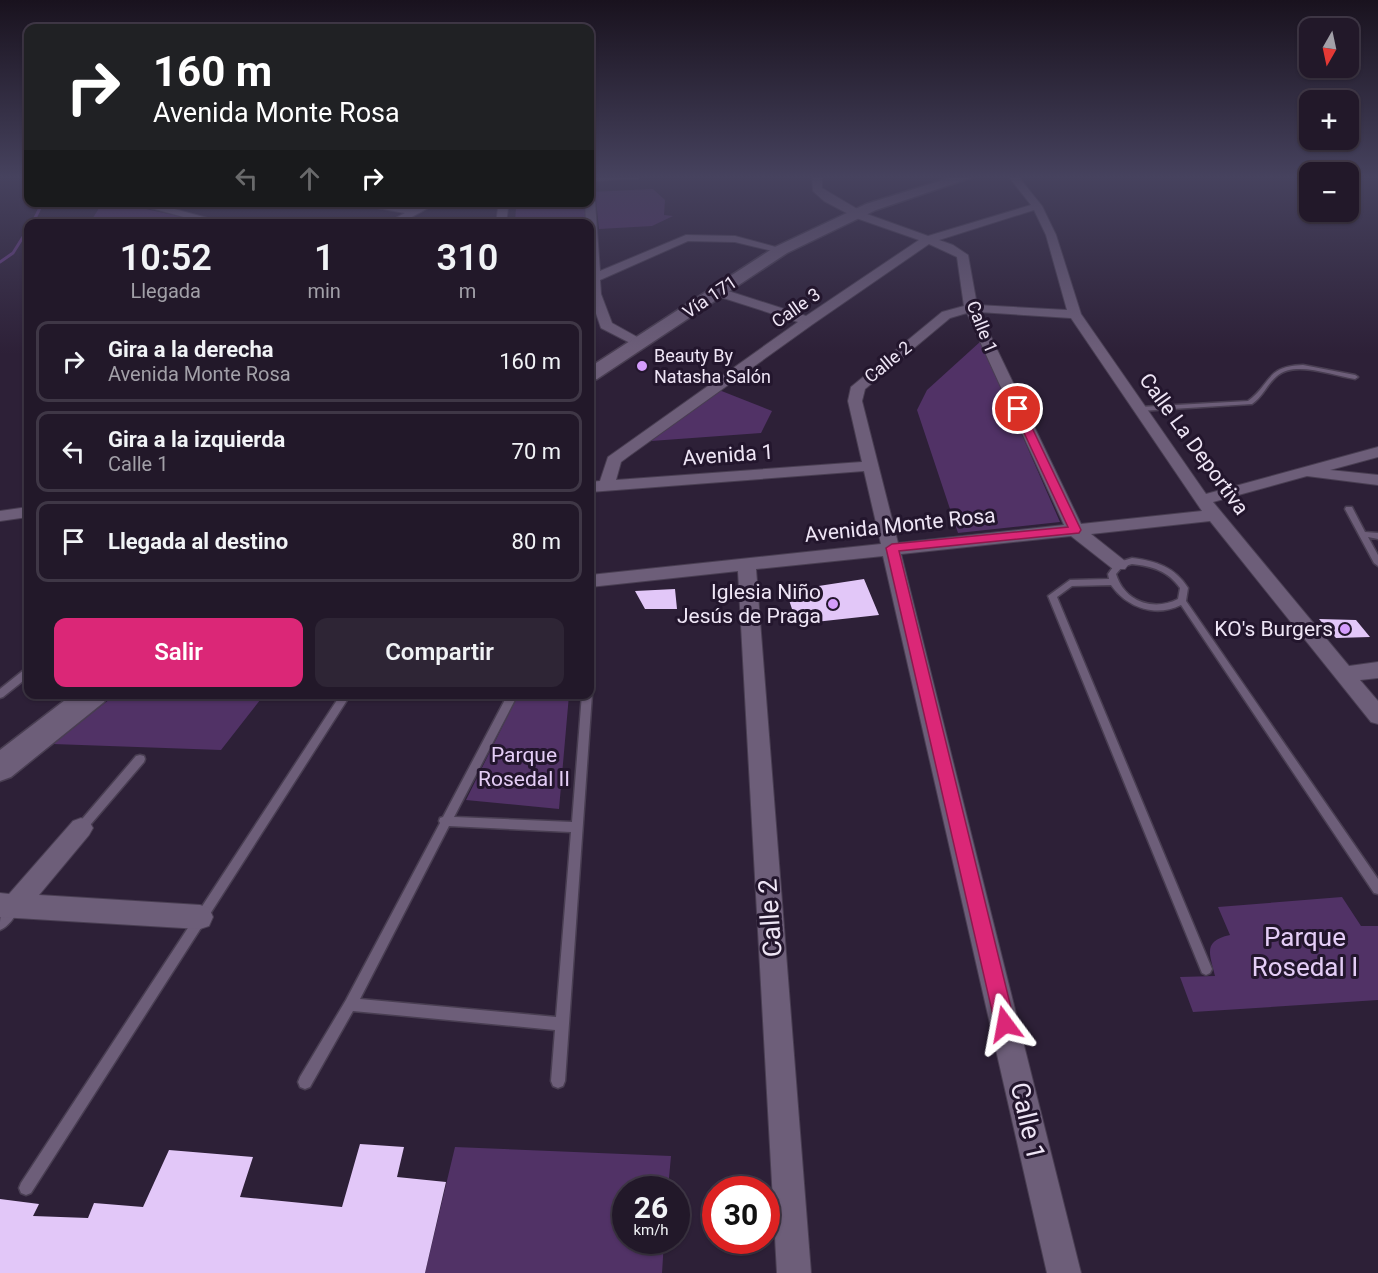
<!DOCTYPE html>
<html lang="es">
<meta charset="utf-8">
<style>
:root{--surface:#221829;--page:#2e2535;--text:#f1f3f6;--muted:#a2a0a8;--line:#3f3746;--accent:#db2777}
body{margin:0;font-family:Roboto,sans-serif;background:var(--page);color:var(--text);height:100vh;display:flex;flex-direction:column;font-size:22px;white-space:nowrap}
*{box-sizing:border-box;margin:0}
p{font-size:20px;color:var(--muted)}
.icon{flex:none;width:33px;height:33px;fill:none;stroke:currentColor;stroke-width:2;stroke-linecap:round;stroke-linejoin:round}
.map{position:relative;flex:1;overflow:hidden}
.details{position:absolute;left:24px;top:219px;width:570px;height:480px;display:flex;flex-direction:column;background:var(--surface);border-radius:12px;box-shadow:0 2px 4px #0004,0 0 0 2px var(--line)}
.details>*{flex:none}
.banner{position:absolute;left:24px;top:24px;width:570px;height:183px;border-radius:12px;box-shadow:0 2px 4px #0004,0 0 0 2px var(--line);background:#202124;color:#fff;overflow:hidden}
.needle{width:39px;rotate:189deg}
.buttons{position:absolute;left:1299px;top:18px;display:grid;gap:12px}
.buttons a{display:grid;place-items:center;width:60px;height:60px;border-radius:12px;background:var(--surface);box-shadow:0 2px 4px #0004,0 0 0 2px var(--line);font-size:30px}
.speed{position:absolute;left:612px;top:1176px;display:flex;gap:12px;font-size:30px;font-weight:700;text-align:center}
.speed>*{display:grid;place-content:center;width:78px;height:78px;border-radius:50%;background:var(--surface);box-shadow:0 2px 4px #0004,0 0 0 2px var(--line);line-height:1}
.speed small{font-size:15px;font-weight:400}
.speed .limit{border:9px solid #d22;background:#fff;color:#111}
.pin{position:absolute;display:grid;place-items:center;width:51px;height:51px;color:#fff;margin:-26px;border:3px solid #fff;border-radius:50%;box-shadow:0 2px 6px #0007}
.me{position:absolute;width:66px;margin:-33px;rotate:347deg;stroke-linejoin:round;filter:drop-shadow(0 0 4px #0008)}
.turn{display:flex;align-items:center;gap:21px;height:126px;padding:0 30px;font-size:27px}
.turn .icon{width:78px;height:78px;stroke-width:2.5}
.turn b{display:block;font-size:42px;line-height:51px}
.lanes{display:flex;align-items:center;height:57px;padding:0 30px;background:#0003;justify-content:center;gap:30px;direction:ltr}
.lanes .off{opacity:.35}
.eta{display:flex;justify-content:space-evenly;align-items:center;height:102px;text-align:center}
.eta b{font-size:36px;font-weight:600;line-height:42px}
.action{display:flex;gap:12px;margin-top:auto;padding:12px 30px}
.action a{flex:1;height:69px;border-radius:12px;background:var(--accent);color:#fff;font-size:24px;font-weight:600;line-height:69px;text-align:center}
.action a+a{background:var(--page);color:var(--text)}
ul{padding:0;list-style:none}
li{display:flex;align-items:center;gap:18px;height:81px;margin:0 12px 9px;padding:0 18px;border:3px solid var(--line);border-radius:12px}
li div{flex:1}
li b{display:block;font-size:22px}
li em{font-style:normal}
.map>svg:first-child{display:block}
</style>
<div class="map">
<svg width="1378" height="1273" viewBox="0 0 1378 1273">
<rect width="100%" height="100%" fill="#2d2037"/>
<path fill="#513266" d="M653 189 665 200 664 215 673 216 652 226 599 229 596 200 591 192Z
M103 202 117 208 132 206 210 223 89 224Z
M586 205 588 218 515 222 516 208Z
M981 341 1060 522 958 533 917 410 927 390Z
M719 390 772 411 761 433 651 441Z
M115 695V694L264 695 221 750 53 744Z
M518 695H569L559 809 466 800Z
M1342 897 1361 926H1378V1000L1193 1012 1180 977 1215 976C1210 954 1202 941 1230 935L1218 907Z
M455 1147 671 1156 668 1189 626 1190V1240L664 1241 662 1273H425Z"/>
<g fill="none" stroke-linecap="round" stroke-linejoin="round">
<path stroke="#683d85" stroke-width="3" d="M32 224 43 202
M0 262 13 253 28 229"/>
</g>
<path fill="#e2c7f8" d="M864 579 879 615 797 624 786 591Z
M675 589 677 609H645L635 591Z
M1319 619 1356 620 1370 637 1336 638Z
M360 1144 404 1147 397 1177 446 1182 425 1273H0V1199L39 1204 33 1216 88 1218 94 1203 143 1207 169 1150 253 1157 240 1197 342 1207Z"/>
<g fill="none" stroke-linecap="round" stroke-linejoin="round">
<defs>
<path id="lane" d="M1303 365 1355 375 1358 377 1355 379C1334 376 1295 360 1277 376 1267 384 1263 397 1252 404L1140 411 1137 409 1140 407 1248 401C1272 383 1266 366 1303 365Z
M1346 507H1352L1365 532 1378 533V539L1368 537 1378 555V566L1374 563 1345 509Z
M1132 558C1156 561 1175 567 1188 588L1186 601 1378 879V894L1374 893 1181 605C1155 618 1126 607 1111 585L1072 586 1057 597 1212 969 1210 973 1206 975 1202 973 1048 596 1070 580 1109 579 1108 574 1116 563ZM1132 564C1152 566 1168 571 1180 588L1178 599C1153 612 1124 601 1116 574L1122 567Z
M25 669H28V677L3 697 0 698V689Z
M590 691 592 694 565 1081 563 1086 558 1088 553 1086 551 1081 555 1030 353 1011 310 1087 305 1089 300 1087 298 1082 300 1077 346 1000 440 823 439 821 440 818 443 817 508 694H518L454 817 572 822 582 694H590ZM449 826 571 832 556 1017 360 999Z
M341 694H351L31 1193 26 1195 21 1193 19 1188 21 1183Z
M140 755 144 756 145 759 144 762 85 831 81 833 77 831 76 828 77 825 136 756Z
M13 902 17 904 19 908C16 916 8 927 0 930 0 917 0 908 13 902Z"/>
<path id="street" d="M590 176H642L637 179 590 181Z
M812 176H822V188L864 213 928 236 1031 205 1008 176H1018L1042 206 1056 235 1081 314 1206 494 1378 447V457L1330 470 1378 475V485L1307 476 1213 502 1349 666 1378 662V678L1360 680 1378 701V724L1371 722 1210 521 1091 534 1125 561 1128 565 1125 569H1113L1071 536 901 554 1081 1273H1047L883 556 756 569 811 1273H777L738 571 590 587V575L881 544 864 471 590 492V482L600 481 608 457 798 322 714 295V289H722L806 316 919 240 856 218 824 201 813 191ZM1034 210 1046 235 1067 310 977 305 968 255 953 245 939 240ZM929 244 957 257 964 306 942 312 851 387 848 401 862 462 616 480 621 462 629 456 813 324ZM979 312 1071 318 1202 511 1081 524ZM967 313 1064 525 898 543 862 401 865 389 950 318Z
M590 199 595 202 600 271 686 235 735 236 787 250 781 253 735 242 688 241 600 280 601 294 612 323 648 343 646 346H636L601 328 590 296V224H586L585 202H590Z
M129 202H149L229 224H209Z
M343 202H376L415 208 425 202H439L399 224H385L405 213Z
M495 202H505L508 208 506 224H496L498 208Z
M28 507V517L0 521V511Z
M81 818 89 821 93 828 89 835 39 895 200 905 209 908 213 917 209 926 200 929 0 917V893L9 894 73 821Z"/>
<path id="secondary" d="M956 176H976L876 210 787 253 597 379 590 381V367L775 247 866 204Z
M73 694H108L104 702 11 777 0 781V750Z"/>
</defs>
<use href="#lane" stroke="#493e52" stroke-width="3"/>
<use href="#street" stroke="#493e52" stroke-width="2"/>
<use href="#secondary" stroke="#493e52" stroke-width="3"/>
<use href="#lane" fill="#6d5e79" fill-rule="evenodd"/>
<use href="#street" fill="#6d5e79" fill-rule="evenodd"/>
<use href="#secondary" fill="#6d5e79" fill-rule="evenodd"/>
</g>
<linearGradient id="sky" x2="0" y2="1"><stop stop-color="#19121e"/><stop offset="0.5" stop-color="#46425e"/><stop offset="1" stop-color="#46425e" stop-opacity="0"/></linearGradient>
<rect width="1378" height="354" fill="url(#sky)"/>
<path fill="#db2777" stroke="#8e194d" stroke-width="1.5" d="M1018 406 1023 409 1081 530 1079 533 899 551 1015 1024 1012 1031 1005 1033 998 1031 995 1024 886 548 892 544 1068 527 1013 409Z"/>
<g fill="#d49cfc" stroke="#23162d" stroke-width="2">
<circle cx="642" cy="366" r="6"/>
<circle cx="833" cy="604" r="6"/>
<circle cx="1345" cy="629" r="6"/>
</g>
<g text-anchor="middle" stroke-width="6" stroke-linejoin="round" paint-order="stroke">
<g font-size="18" fill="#eee5f5" stroke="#23162d">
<text transform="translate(710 297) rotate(-34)" y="6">Vía 171</text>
<text transform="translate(796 308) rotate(-35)" y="6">Calle 3</text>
<text transform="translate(982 327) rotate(68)" y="6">Calle 1</text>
<text transform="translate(888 362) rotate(-39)" y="6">Calle 2</text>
</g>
<g font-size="18" fill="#eee5f5" stroke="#23162d" text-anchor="start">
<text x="654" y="362">Beauty By<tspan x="654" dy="21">Natasha Salón</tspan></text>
</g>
<g font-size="21" fill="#eee5f5" stroke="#23162d">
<text transform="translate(1194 444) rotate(54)" y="7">Calle La Deportiva</text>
<text transform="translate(728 455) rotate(-4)" y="7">Avenida 1</text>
<text transform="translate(900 525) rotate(-6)" y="7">Avenida Monte Rosa</text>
</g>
<g font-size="21" fill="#eee5f5" stroke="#23162d" text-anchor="end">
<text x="821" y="599">Iglesia Niño<tspan x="821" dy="24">Jesús de Praga</tspan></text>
<text x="1333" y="636">KO's Burgers</text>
</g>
<g font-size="21" fill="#e4cdf6" stroke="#23162d">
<text x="524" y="762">Parque<tspan x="524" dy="24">Rosedal II</tspan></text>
</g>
<g font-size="26" fill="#eee5f5" stroke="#23162d">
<text transform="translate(770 918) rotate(-94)" y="9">Calle 2</text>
<text transform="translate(1028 1121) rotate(77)" y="9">Calle 1</text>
</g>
<g font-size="26" fill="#e4cdf6" stroke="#23162d">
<text x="1305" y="946">Parque<tspan x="1305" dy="30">Rosedal I</tspan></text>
</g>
</g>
</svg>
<div class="buttons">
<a><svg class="needle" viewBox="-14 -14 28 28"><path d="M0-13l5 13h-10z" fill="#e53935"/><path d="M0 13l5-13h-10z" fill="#a2a0a8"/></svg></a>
<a>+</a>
<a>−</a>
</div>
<div class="speed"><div>26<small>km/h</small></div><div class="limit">30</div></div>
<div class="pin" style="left:1018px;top:409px;background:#d93025"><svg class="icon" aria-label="arrive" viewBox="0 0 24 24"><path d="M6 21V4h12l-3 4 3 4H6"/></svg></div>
<svg class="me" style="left:1005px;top:1024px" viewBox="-20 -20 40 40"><path d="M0-17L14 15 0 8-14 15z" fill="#db2777" stroke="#fff" stroke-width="4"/></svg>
<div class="banner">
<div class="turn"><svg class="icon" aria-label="right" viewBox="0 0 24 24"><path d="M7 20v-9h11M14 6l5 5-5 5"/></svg><div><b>160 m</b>Avenida Monte Rosa</div></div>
<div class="lanes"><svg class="icon off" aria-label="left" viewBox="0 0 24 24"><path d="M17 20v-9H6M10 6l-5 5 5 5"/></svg><svg class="icon off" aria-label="ahead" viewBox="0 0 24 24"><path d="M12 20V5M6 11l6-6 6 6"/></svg><svg class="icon" aria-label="right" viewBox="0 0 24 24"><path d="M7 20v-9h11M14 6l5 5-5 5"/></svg></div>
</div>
<section class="details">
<div class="eta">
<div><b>10:52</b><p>Llegada</p></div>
<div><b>1</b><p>min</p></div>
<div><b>310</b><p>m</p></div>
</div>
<ul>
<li><svg class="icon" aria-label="right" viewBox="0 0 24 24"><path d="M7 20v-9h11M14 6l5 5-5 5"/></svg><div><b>Gira a la derecha</b><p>Avenida Monte Rosa</p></div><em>160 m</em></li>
<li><svg class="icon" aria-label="left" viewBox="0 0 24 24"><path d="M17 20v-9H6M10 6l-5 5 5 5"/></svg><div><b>Gira a la izquierda</b><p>Calle 1</p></div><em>70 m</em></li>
<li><svg class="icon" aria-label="arrive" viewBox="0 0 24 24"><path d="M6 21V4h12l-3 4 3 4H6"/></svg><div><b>Llegada al destino</b></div><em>80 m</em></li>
</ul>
<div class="action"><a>Salir</a><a>Compartir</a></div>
</section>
</div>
